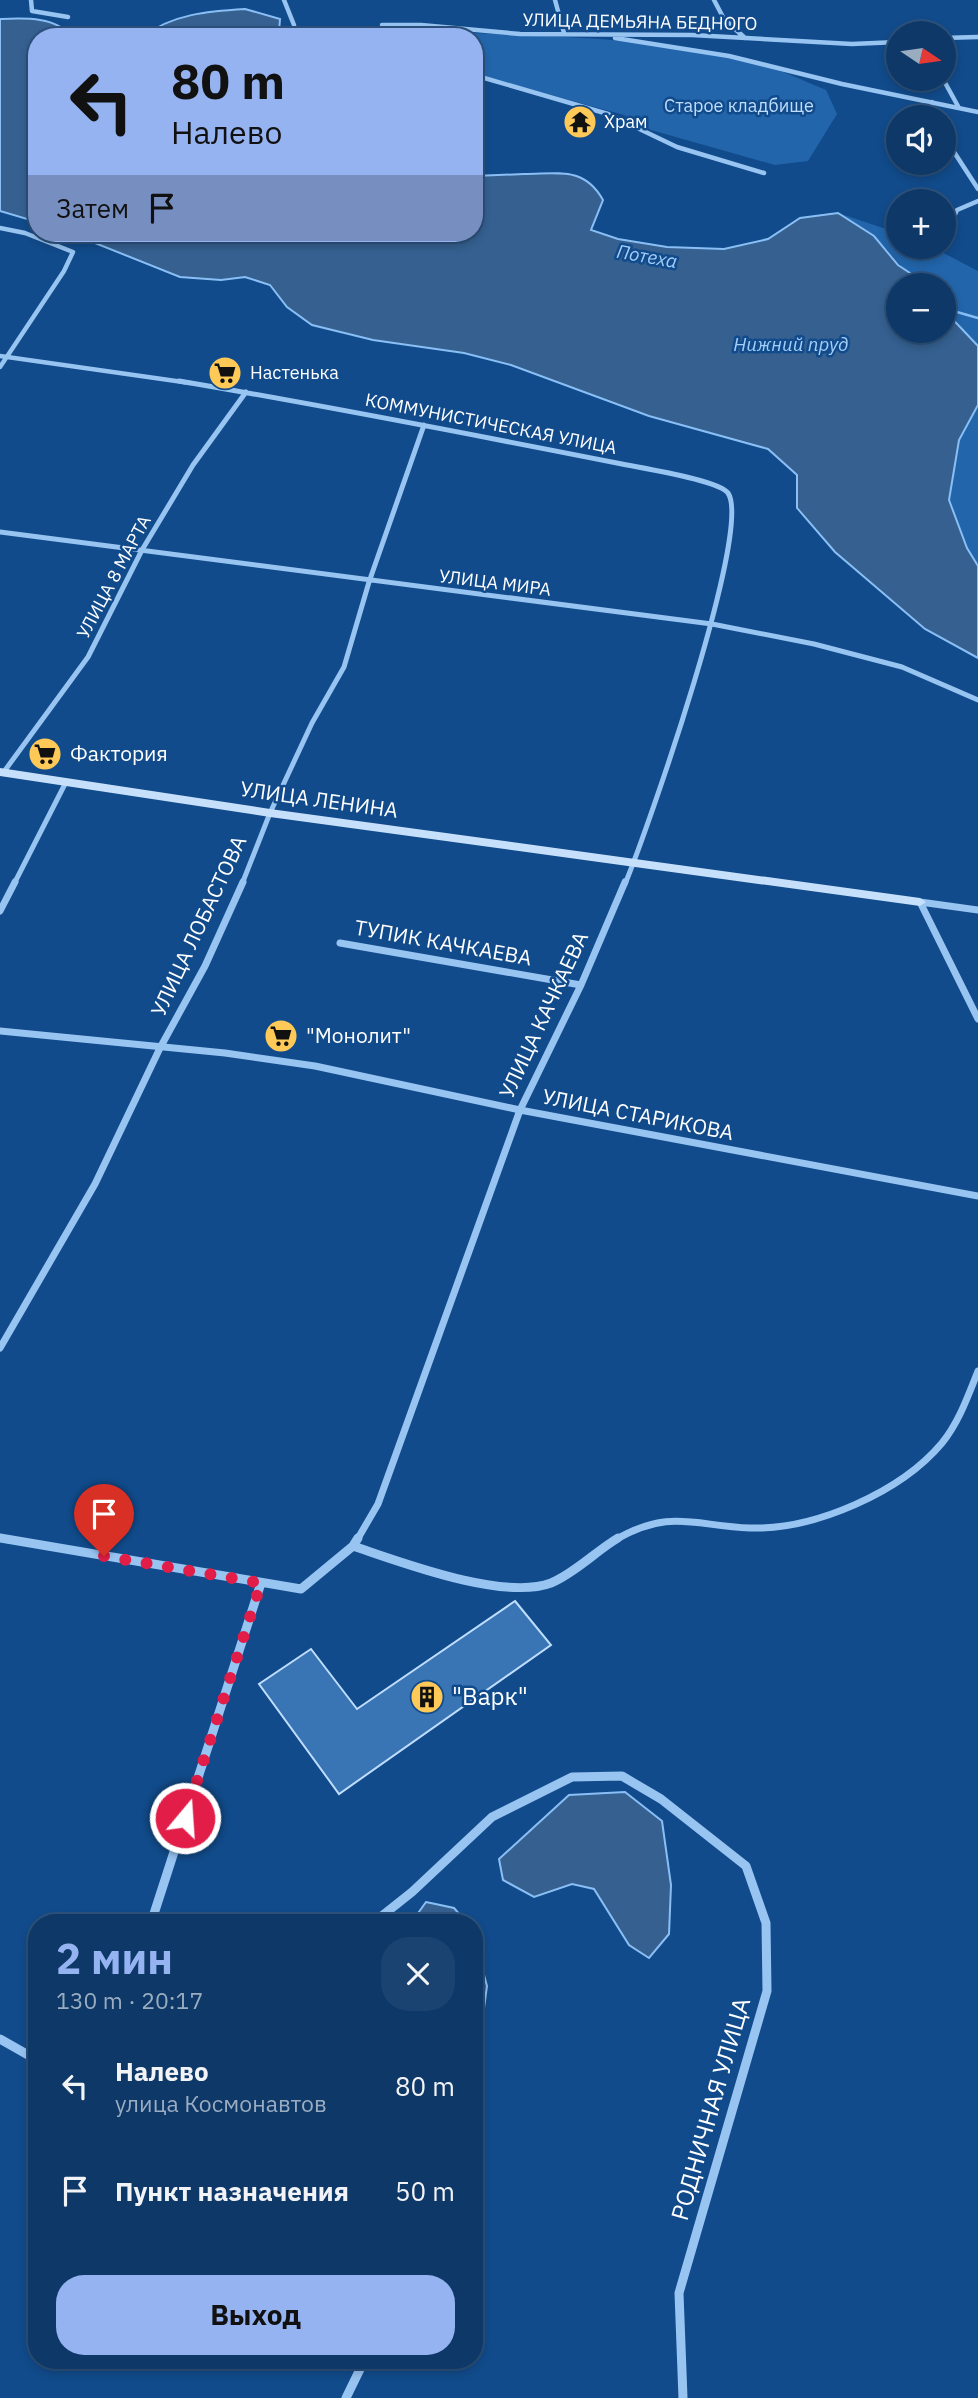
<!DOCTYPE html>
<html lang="ru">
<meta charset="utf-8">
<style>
:root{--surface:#0d3868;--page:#1b4371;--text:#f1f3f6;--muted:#9aacc0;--line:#2d527c;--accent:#95b2f1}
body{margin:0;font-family:"IBM Plex Sans",sans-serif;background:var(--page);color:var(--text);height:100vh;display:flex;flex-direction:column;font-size:26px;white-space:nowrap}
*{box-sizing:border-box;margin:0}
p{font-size:23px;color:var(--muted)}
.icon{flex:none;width:38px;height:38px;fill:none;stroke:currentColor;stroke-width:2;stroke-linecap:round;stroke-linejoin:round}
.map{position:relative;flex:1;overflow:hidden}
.drawer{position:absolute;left:28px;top:1914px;width:455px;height:455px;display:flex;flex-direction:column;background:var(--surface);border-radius:28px;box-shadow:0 4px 10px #0003,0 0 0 2px var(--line)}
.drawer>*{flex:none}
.banner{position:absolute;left:28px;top:28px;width:455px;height:214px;border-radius:28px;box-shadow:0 4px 10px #0003,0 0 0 2px var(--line);background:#95b2f1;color:#111;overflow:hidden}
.needle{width:46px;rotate:103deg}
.controls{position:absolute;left:886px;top:21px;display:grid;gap:14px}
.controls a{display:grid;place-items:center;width:70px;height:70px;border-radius:50%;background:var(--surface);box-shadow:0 4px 10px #0003,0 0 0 2px var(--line);font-size:35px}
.pin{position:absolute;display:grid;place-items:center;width:60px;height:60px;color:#fff;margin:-72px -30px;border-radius:50% 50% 50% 0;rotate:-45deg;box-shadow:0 0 7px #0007}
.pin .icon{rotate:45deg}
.me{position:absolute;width:77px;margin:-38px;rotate:18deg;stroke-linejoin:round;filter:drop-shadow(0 0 5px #0008)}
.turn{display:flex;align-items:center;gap:24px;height:147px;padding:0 28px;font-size:32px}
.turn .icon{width:91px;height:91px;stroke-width:2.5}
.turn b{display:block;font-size:49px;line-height:60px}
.then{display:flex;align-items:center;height:66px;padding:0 28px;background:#0003;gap:14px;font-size:26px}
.round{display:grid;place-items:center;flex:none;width:74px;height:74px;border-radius:28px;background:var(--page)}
.summary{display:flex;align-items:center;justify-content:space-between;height:119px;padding:0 28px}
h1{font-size:42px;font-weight:700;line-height:52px;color:var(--accent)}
.action{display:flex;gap:14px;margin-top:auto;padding:14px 28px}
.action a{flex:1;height:80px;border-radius:28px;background:var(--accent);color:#111;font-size:28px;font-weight:700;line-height:80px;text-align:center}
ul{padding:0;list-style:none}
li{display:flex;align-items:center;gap:21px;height:105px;padding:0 28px}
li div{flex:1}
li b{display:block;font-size:26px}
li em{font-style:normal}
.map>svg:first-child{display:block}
</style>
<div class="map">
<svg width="978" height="2398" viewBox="0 0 978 2398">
<rect width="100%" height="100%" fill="#114b8b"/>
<path fill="#2265ab" d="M471 33C566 37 664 38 757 63 780 69 804 81 826 90L837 114 808 161 775 165 651 130 624 115 474 74V37H462Z
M838 213 898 233V247H932L978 271V346L943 309V285C909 285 897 258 875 237 864 228 850 221 838 213Z
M978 405V566L967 548 949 500 959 440Z"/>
<path fill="#356090" stroke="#89bff5" stroke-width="2" d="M245 9 280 19 279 32 289 37H143C171 14 210 11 245 9Z
M0 19C24 18 56 16 72 37H37V222L0 211Z
M524 174C558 174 584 166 603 200L591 230 618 239 667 247 724 249 768 239 800 218 838 213 874 236 898 265 928 285H898V331H943V309L978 346V405L959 440 949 500 967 548 978 566V658L925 629 835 552 797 508V475L768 449 649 416 511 365 464 353 373 340 312 325 287 307 270 285 245 277 221 280 180 277 70 233H474V176Z
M625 1792 662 1821 671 1885 669 1934 649 1958 629 1945 594 1889 572 1884 534 1897 503 1880 499 1859 569 1795Z
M426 1902 454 1908 467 1923H411Z
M474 1937 487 1986 479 2045 474 2057Z"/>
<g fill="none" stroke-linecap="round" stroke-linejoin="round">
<path stroke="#89bff5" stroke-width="2.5" d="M943 308 978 318"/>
</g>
<path fill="#3975b5" stroke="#bfddfd" stroke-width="2" d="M515 1601 551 1645 339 1794 259 1684 311 1649 357 1709Z"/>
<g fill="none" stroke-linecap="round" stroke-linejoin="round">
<path stroke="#98c4f2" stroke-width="4.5" d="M31 0 32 11 68 17
M284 0 294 25
M555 0 564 33
M714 0 724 19 745 38
M382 25H421L520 34 692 35 852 44 898 42
M615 38 729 56 842 84 978 112
M943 38 978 37
M474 75 608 114 677 147 764 173
M943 79 959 108
M932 102V117
M943 135 978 189
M951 223 957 210 978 201
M0 228 25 233 73 252 64 271 0 367
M0 356 190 383"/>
<path stroke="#98c4f2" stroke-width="5" d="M179 381C327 406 475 435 622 464 641 468 719 480 728 493 753 529 646 834 625 884
M0 532 712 624 814 644 902 667 978 700
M3 773 88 657 142 550 193 465 246 392
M14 884 66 782
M242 884 270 813 312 723 344 667 369 582 424 425"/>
<path stroke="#98c4f2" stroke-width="7" d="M920 902 978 1019
M920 902 978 910
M0 911 15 882
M340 943 581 985
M0 1031 225 1053 315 1066 520 1110 978 1196
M0 1348 95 1184 160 1048 205 966 243 882
M0 1538 9 1540
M357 1540 378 1504 520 1110 581 985 625 882
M615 1540C670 1508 694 1526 750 1528 815 1530 901 1492 942 1443 959 1422 968 1396 978 1371"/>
<path stroke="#98c4f2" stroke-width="9" d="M0 1538 301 1589 353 1546 358 1538
M353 1546C401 1562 503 1601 551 1583 575 1573 596 1551 618 1538
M151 1923 261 1583
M373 1923 412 1892 492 1817 572 1777 622 1776 661 1799 746 1866 766 1923 767 1991 679 2293 683 2398
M0 2039 37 2060
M346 2398 364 2361"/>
<path fill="#c6e0fc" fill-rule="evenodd" d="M0 768 270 809 920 898 926 902 920 906 270 817 0 776Z"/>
</g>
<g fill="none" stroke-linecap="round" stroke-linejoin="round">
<path stroke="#e11d48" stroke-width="12" stroke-dasharray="0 21.6" d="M104 1556 261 1583 185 1818"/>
</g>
<defs>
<symbol id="temple-disc" viewBox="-11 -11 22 22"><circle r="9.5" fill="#ffc958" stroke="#114b8b"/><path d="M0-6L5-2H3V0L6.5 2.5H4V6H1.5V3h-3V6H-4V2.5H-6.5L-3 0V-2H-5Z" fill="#111"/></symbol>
<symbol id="supermarket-disc" viewBox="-11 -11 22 22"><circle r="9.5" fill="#ffc958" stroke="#114b8b"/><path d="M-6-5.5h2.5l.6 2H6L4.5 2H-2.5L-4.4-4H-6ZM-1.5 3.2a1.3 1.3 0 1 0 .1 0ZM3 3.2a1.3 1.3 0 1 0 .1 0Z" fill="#111"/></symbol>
<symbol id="building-disc" viewBox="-11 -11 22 22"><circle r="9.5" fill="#ffc958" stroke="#114b8b"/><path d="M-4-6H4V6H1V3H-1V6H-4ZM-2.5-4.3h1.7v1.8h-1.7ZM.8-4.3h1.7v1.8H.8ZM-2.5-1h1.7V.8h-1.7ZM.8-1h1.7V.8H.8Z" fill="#111"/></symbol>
</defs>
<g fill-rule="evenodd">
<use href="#temple-disc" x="561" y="103" width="38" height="38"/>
<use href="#supermarket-disc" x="206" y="354" width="38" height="38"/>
<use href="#supermarket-disc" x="26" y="735" width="38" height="38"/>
<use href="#supermarket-disc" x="262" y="1017" width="38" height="38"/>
<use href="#building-disc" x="408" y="1678" width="38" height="38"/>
</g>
<g text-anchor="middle" stroke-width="5" stroke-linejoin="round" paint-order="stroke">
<g font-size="18" fill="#fff" stroke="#114b8b">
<text transform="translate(640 22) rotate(1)" y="6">УЛИЦА ДЕМЬЯНА БЕДНОГО</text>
<text transform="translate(491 424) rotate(11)" y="6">КОММУНИСТИЧЕСКАЯ УЛИЦА</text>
<text transform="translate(114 577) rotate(-62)" y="6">УЛИЦА 8 МАРТА</text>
<text transform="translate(495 583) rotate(7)" y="6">УЛИЦА МИРА</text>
</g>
<g font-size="18" fill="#bfddfd" stroke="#114b8b">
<text x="739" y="112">Старое кладбище</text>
</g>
<g font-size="18" fill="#fff" stroke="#114b8b" text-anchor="start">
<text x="604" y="128">Храм</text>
<text x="250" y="379">Настенька</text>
</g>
<g font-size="19" font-style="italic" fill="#a3cef9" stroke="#114b8b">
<text transform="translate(647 256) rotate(10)" y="7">Потеха</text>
<text x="791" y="351">Нижний пруд</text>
</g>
<g font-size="21" fill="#fff" stroke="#114b8b" text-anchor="start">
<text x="70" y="761">Фактория</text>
<text x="306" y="1043">"Монолит"</text>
</g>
<g font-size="21" fill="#fff" stroke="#114b8b">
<text transform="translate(319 800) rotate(8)" y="7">УЛИЦА ЛЕНИНА</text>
<text transform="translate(199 926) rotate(-65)" y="7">УЛИЦА ЛОБАСТОВА</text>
<text transform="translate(443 943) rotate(10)" y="7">ТУПИК КАЧКАЕВА</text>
<text transform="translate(544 1015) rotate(-65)" y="7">УЛИЦА КАЧКАЕВА</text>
<text transform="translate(638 1115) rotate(11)" y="7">УЛИЦА СТАРИКОВА</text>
</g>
<g font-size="24" fill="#fff" stroke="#114b8b" text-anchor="start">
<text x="452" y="1705">"Варк"</text>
</g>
<g font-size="24" fill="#fff" stroke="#114b8b">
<text transform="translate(711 2109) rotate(-74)" y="8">РОДНИЧНАЯ УЛИЦА</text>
</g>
</g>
</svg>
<div class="controls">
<a><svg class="needle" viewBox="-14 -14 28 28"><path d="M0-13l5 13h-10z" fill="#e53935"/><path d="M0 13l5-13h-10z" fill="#9aacc0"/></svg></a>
<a><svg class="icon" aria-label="sound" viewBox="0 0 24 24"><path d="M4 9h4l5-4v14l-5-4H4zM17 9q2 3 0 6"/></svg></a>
<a>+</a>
<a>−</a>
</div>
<div class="pin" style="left:104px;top:1556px;background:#d93025"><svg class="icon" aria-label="arrive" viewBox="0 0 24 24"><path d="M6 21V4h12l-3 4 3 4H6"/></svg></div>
<svg class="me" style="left:185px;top:1818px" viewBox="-20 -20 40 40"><circle r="17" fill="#e11d48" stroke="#fff" stroke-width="3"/><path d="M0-11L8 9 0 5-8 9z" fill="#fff"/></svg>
<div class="banner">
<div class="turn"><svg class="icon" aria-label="left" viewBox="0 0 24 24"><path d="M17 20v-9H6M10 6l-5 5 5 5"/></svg><div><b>80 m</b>Налево</div></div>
<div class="then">Затем<svg class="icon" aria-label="arrive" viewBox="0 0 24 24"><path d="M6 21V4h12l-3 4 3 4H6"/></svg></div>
</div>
<section class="drawer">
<div class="summary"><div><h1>2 мин</h1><p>130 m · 20:17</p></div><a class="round"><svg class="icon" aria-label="close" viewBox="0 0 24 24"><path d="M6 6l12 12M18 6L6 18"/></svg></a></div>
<ul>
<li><svg class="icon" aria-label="left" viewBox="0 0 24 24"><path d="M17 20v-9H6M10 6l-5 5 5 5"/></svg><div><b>Налево</b><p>улица Космонавтов</p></div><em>80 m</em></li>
<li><svg class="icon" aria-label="arrive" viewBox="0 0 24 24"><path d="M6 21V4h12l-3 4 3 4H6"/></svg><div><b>Пункт назначения</b></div><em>50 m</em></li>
</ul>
<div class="action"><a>Выход</a></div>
</section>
</div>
